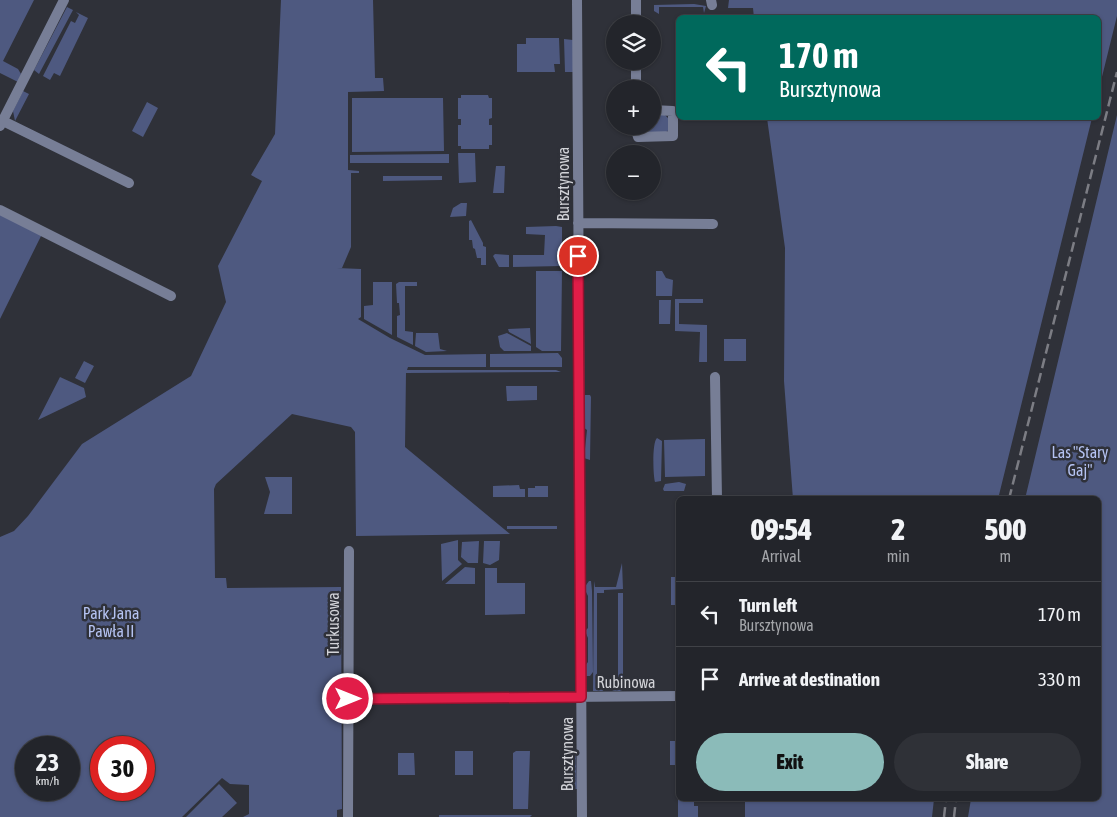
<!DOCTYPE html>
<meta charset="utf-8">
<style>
:root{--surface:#23252b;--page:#2f3137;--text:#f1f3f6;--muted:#a3a5a9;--line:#404247;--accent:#8bbbb9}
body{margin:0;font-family:"Asap Condensed",sans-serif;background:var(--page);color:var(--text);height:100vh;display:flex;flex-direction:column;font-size:19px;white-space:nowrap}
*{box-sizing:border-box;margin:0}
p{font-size:16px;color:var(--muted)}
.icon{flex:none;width:28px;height:28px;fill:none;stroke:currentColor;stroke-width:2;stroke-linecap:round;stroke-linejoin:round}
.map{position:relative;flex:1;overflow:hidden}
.drawer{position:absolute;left:676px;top:496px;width:425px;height:305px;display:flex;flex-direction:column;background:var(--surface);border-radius:8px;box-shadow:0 1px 4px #0004,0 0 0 1px var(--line)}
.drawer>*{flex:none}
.hud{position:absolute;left:676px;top:15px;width:425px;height:105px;border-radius:8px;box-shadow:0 1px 4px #0004,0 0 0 1px var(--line);background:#00695c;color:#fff;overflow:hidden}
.tools{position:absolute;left:606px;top:15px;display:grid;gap:10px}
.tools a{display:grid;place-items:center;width:55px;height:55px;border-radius:50%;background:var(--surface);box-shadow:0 1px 4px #0004,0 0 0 1px var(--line);font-size:25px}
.speed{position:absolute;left:15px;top:736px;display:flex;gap:10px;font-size:25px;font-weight:700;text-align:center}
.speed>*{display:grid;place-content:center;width:65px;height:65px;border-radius:50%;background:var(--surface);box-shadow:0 1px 4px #0004,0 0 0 1px var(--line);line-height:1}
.speed small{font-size:12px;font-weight:400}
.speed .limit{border:8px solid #d22;background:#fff;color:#111}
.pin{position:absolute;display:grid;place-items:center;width:42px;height:42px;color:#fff;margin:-21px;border:2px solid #fff;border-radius:50%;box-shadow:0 1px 5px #0007}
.me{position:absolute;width:55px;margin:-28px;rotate:90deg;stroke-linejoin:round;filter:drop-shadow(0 0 4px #0008)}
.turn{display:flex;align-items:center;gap:18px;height:105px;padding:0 20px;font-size:22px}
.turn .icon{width:65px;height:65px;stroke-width:2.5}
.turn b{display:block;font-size:35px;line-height:42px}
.eta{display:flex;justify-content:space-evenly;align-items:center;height:85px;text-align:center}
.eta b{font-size:30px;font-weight:800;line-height:35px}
.cta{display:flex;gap:10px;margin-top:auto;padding:10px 20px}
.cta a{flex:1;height:58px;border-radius:30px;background:var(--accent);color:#111;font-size:20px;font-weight:800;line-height:58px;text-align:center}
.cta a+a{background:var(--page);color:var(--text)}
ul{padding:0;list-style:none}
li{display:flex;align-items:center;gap:15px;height:65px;padding:0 20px;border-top:1px solid var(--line)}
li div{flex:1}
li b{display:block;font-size:19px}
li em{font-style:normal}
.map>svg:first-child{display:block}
</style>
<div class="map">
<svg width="1117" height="817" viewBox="0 0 1117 817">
<rect width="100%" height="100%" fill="#2f3139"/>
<path fill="#4e5980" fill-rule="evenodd" d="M0 0H34L3 61 18 69 21 74 18 82 0 73Z
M281 0H373L375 78H383L384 91 348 92V170L359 171V173H351V247L342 268H337L361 269V317L358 319 390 338 425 355 486 354V367H408L407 370H556L561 372 406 373 405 447 510 534 356 536 355 432 351 427 292 414 216 484 214 489 215 578H226L227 588 341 587 342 809 337 810V817H243L249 814V785L230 784 222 778 182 817H0V537L14 531 28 516 82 444 191 376 226 302 218 266 262 181 251 175 275 134ZM26 748H69V790H26ZM101 748H144V790H101Z
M729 0H1117V16L1099 89V18H754L753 8H728Z
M694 4 706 6 704 13 703 7H659V14L654 11V5Z
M67 7 73 10 39 74 34 70Z
M76 12 88 18 60 76 54 73 50 80 43 76 71 21 75 23 79 15Z
M526 38H559L560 64H554L555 72H517V44H526Z
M564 39 573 40V72H565Z
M23 91 29 94 15 121 13 111Z
M461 95H488L489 98H492V118L489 119V125H492V145H489V149H461V146H458V125H461V119H458V98H461Z
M352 98H443L444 151 352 152Z
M147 102 158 108 143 137 132 131Z
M653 114H664L669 119V130L666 132H642L640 126H652Z
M1117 115V817H968L971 799H1099V499H1025Z
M767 118H1092L998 499H793L784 381 785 248Z
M458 153H475L476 182 459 183Z
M449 154V163H350V155Z
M496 166H505L504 193H493Z
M383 176H442V180L383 181Z
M461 203H467L466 216 450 217 453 208Z
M0 210 44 230 0 319Z
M471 220 483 243V246L486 247V265H481V258H477L475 249 473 248 472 240H469V221Z
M556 226 562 227V266L513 267V255H544L545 235 526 234V227Z
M495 254 509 255V267H499L493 256Z
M536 271H562L561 351H542L536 347Z
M656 271H662L666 278 673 280 672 296H656Z
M373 282H392V335L364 319V306L373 305Z
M399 282H417V286H405V331L413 332V345L397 337V316L400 315 399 303H397L396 284Z
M675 299H703V303H679V324L707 325V362H699L700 332 675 331Z
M659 300H671L670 324H659Z
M530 328 531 344 509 332 508 329Z
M416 333H438L440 349 447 351 426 352 415 346Z
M507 333 531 346V351H504L500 347 498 336Z
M724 339H746V361H724Z
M558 353 562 358V367H490V354Z
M84 361 94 366 85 383 75 378Z
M60 377 84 388 86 397 38 420Z
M506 386H537V400L507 401Z
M583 395H590L591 397 590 460 584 458 587 430 583 427Z
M657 438 662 441 661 481 655 482C653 475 652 442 657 438Z
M705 439V476L665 477 664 440Z
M265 477H292V514H264L270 492Z
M679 482 686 484 684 491H664L663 489 665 484Z
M519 485 520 489H525V497H493V486Z
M535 486H548V497H528V488H535Z
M507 526H557V529H507Z
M458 540V560L462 564 442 581 441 544Z
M479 541 478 563H468L461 557 462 542Z
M484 541H500L499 560 490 565 483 563Z
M622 563 623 589 604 590V593H597V685L604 686 603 691H593L594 581 595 587H616Z
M465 567 475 568V584H445Z
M485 568H497V583H525V614L485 615Z
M671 577H679V605H671Z
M589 581H591L592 591 593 672 590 676H585V666L588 662V638L585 631 588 628V596L584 588Z
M618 593H623V689L621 691H613L611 686 618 685Z
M670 741H679V765H670Z
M455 751H473V775H455Z
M516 751H530L528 809H513V753Z
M571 752 576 755 577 789H572Z
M398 753H414L415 775H398Z
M219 784 237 803 222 817H186Z
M678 794 679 799H694V806H698V817H678Z
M745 799H934L932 817H745Z
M439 815H532L530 817H439Z"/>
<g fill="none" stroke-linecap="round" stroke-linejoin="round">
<path stroke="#777e96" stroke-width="10" d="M577 0 582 817
M636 0V24
M711 0 712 5
M636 89V61
M3 121 129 183
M0 126 64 0
M635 126 638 137 673 136V111L652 110
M0 210 171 296
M578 223 713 224
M715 377 717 499
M334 699 679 696
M348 817 349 551"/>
<path stroke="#7c7d84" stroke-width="2.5" stroke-dasharray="10 5" stroke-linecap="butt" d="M1009 499 1117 72
M944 817 946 799
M954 817 956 799"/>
</g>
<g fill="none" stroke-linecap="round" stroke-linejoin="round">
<defs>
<path id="route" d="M348 699 581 697 578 256"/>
</defs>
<use href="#route" stroke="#92132f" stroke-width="12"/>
<use href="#route" stroke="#e11d48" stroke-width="9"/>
</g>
<g text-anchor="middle" stroke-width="5" stroke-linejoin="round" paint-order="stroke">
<g font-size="16" fill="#d2d3d8" stroke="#2f3139">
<text transform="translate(563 184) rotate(-90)" y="6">Bursztynowa</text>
<text transform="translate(333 624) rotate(-90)" y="6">Turkusowa</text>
<text x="626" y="688">Rubinowa</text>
<text transform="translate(567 754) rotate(-90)" y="6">Bursztynowa</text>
</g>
<g font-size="16" fill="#b5c3f2" stroke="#2f3139">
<text x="1080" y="458">Las "Stary<tspan x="1080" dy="18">Gaj"</tspan></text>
<text x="111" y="619">Park Jana<tspan x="111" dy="18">Pawła II</tspan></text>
</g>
</g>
</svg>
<div class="tools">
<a><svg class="icon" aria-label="layers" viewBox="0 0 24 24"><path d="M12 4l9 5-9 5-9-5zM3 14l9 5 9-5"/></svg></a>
<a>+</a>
<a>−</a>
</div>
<div class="speed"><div>23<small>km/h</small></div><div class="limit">30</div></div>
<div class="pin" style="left:578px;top:256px;background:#d93025"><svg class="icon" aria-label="arrive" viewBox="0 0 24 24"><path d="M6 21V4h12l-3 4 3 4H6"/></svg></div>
<svg class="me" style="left:348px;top:699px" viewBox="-20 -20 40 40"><circle r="17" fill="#e11d48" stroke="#fff" stroke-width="3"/><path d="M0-11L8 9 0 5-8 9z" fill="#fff"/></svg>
<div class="hud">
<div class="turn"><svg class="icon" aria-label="left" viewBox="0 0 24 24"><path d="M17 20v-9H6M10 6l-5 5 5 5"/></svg><div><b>170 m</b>Bursztynowa</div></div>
</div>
<section class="drawer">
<div class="eta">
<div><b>09:54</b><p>Arrival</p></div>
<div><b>2</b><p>min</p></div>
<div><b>500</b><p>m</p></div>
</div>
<ul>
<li><svg class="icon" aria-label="left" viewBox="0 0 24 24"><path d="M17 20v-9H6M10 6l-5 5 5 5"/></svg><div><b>Turn left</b><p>Bursztynowa</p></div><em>170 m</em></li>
<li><svg class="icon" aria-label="arrive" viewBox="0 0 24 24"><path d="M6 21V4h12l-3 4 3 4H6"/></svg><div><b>Arrive at destination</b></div><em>330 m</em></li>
</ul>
<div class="cta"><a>Exit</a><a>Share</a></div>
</section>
</div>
